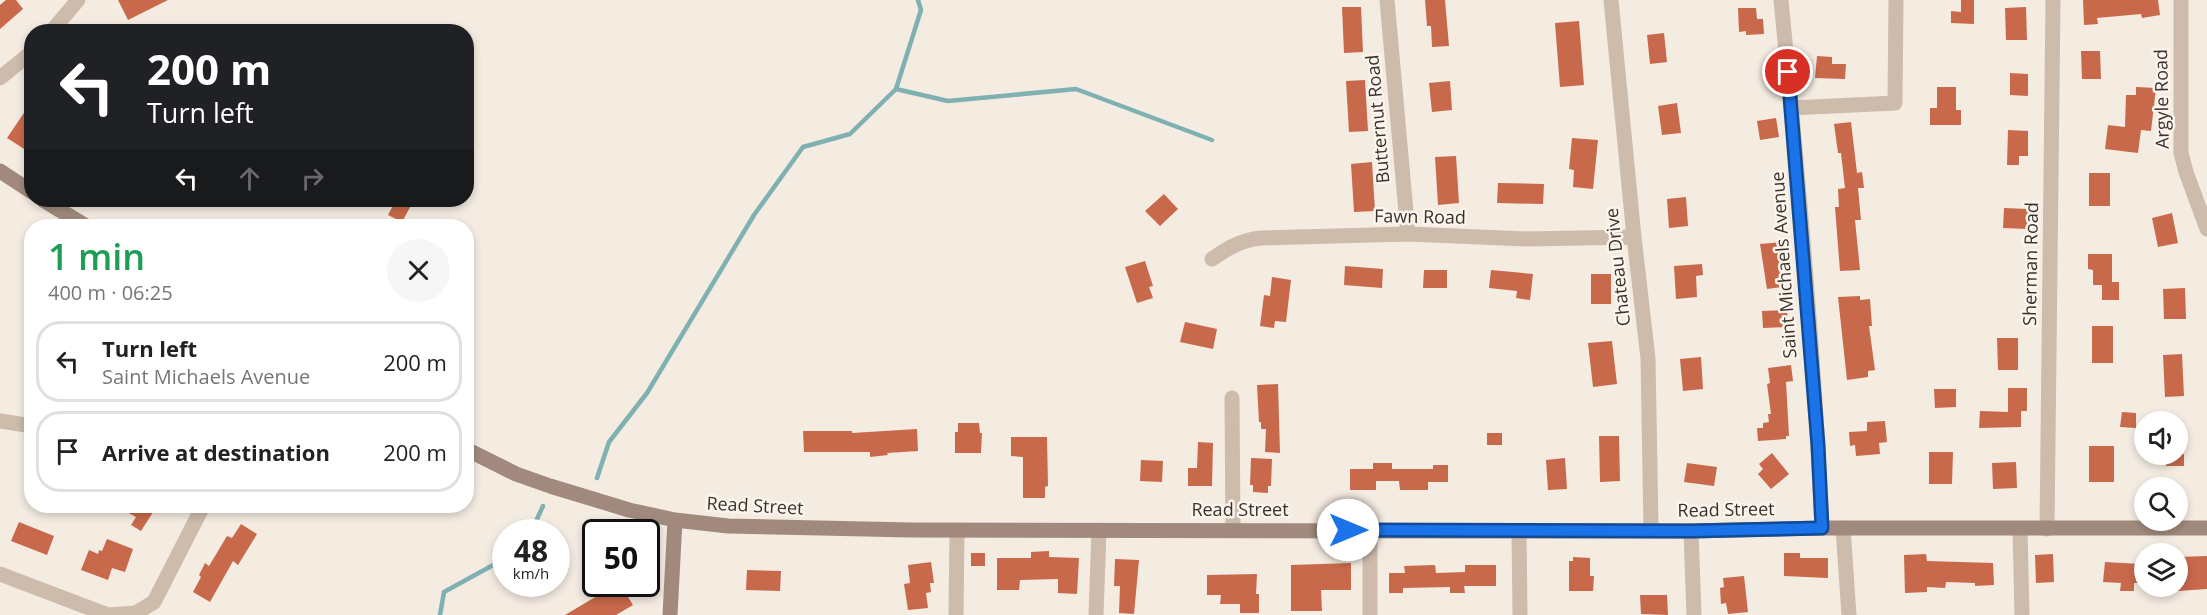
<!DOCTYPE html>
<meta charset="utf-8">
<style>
:root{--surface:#fff;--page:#f6f6f6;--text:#222;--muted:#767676;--line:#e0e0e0}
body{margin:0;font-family:"Open Sans",sans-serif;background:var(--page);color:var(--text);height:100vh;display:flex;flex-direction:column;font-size:22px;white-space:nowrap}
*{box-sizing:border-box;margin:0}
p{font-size:20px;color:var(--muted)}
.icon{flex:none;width:33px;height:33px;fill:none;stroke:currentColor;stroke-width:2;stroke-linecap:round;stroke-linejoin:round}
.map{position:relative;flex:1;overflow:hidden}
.drawer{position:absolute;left:24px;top:219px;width:450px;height:294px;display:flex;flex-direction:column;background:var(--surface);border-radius:24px;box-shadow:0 3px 9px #0003}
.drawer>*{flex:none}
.banner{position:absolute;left:24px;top:24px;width:450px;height:183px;border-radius:24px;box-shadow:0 3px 9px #0003;background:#202124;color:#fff;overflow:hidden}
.fabs{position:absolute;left:2134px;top:411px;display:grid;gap:12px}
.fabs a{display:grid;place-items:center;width:54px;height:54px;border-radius:50%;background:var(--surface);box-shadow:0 3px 9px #0003;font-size:30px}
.speed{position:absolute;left:492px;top:519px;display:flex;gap:12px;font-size:30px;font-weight:700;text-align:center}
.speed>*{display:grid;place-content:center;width:78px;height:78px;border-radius:50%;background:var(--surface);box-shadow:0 3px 9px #0003;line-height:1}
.speed small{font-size:15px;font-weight:400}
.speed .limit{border:3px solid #111;border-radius:9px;background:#fff;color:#111}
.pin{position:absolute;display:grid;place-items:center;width:51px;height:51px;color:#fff;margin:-26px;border:3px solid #fff;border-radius:50%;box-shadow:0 2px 6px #0007}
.me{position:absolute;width:66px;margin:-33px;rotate:90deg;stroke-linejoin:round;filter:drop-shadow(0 0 4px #0008)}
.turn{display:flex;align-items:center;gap:21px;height:126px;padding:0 24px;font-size:27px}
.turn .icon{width:78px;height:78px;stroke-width:2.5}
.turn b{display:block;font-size:42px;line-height:51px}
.lanes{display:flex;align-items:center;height:57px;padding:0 24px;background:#0003;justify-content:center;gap:30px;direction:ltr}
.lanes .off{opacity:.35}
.round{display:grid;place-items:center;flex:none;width:63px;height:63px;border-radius:32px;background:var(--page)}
.head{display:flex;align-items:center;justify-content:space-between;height:102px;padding:0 24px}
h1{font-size:36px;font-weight:600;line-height:45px;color:#1e9e55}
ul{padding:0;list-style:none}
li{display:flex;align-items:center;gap:18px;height:81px;margin:0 12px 9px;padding:0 12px;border:3px solid var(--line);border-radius:24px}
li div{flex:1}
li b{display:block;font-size:22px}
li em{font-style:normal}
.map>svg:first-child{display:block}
</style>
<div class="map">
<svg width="2207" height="615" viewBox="0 0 2207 615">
<rect width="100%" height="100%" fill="#f4ebe1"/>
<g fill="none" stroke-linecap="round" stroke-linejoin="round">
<path stroke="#7fb0b2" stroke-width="4.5" d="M896 89 948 101 1076 89 1212 140
M597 478 609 442 647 393 754 215 803 147 850 134 896 89 921 10 918 0
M531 532 543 506
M440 615 444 592 506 558"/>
</g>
<path fill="#c8694b" d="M6 0H16L23 9 0 29V5Z
M118 0H168L128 20Z
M1425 0H1445L1449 46 1432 47 1431 26H1427Z
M1961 0H1974V24L1951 23V11L1961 12Z
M2083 0H2158L2160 15 2142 18 2141 14 2097 18 2098 24 2084 25Z
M1342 7H1361L1363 52 1344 53Z
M2026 7 2027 40H2006L2005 8Z
M1738 8H1756L1757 19H1763L1764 34 1746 35V31L1739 32Z
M1579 21 1584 85 1560 87 1555 23Z
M1664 33 1667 62 1650 64 1647 35Z
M2081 51H2100L2101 79H2082Z
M1817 56 1832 57V64H1846L1845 79 1815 78Z
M2010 73 2028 74V96L2010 95Z
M1365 80 1368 131 1349 132 1346 81Z
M1450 81 1452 110 1432 112 1429 83Z
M1937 87H1956V110H1961V125H1930V108H1937Z
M2136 87 2156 88 2151 131 2141 130 2138 153 2105 149 2108 125 2125 127 2126 95H2136Z
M32 101V154L7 138Z
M1677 103 1681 133 1662 135 1658 106Z
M1776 118 1779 137 1760 140 1757 121Z
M1851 122 1857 173 1862 172 1864 188H1858L1861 220H1855L1860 270 1840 271 1835 207H1839L1838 189 1845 188 1841 153H1838L1834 124Z
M2008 130 2028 131V156H2019V165H2007Z
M1572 138 1598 140 1593 189 1573 187 1574 170 1569 169Z
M1456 156 1459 203 1438 205 1435 157Z
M1372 162 1375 211 1354 212 1351 164Z
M2089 173H2110V206H2089Z
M1498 183 1544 184 1543 204 1497 203Z
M1164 194 1178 209 1160 226 1145 211Z
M1686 197 1688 226 1669 228 1667 199Z
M396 200H414L402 222 388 215Z
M2004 208 2028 209 2027 229 2003 228Z
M2172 213 2178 243 2158 247 2152 218Z
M1783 242 1785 264 1780 265 1782 287 1767 289 1760 244Z
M2088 254H2112V282H2119V300H2102V285H2093V270L2088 269Z
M1145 261 1153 286 1149 287 1153 298 1137 303 1125 267Z
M1702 264 1703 275 1696 276 1697 297 1676 299 1674 266Z
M1345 266 1383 269 1382 288 1344 285Z
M1424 270H1447V288H1423Z
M1491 270 1533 274 1530 300 1516 298 1517 291 1489 288Z
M1591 274H1611V304H1591Z
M1272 277 1291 280 1286 322 1275 321 1274 328 1260 326 1264 295 1270 296Z
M2185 288 2186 319H2164L2163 289Z
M1860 296V300L1870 299 1872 326H1869L1875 370 1868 371V377L1847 380 1838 297Z
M1787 310 1788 327 1763 328 1762 311Z
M1185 322 1217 329 1213 349 1180 342Z
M2092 326H2113V363H2092Z
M1997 338H2018V370H1998Z
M1612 341 1617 384 1593 387 1588 343Z
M2182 354 2184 396 2165 397 2163 355Z
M1701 357 1703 389 1683 391 1680 359Z
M1791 365 1793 381 1786 382 1789 436H1786V439L1758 441 1757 428H1763V423L1769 422 1768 414H1771L1767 384 1770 383 1768 368Z
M1278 384 1280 453 1265 452 1266 429H1261V422H1259L1257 385Z
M2008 388H2027V411H2021V427L1979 428 1980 411 2008 412Z
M1934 389H1956V407L1935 408Z
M2122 412 2136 413V428L2120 427Z
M1885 421 1887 442 1879 443 1880 454 1856 456 1855 445 1850 446 1849 432 1867 431V422Z
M958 423H979L980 433H982L981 453H955V432H958Z
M917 429 918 451 887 453 888 455 870 457V452H804L803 431H852V433Z
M1487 433H1502V445H1487Z
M1599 436H1619L1620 481 1600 482Z
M1011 437H1047L1048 486 1045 487V498H1023V457L1011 456Z
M1198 442 1213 443 1212 486H1188V468H1197Z
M2089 446H2114V482H2089Z
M1929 452H1953L1952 484H1929Z
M1772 453 1789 474 1771 489 1758 474 1763 469 1759 464Z
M2166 454H2184V466H2166Z
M1251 458 1272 459 1271 486H1268V493L1253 492V485H1250Z
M1565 458 1567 489 1548 490 1546 460Z
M1141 460 1163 461 1162 482 1140 481Z
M2016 462 2017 488 1993 489 1992 463Z
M1373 463H1392V469H1433V465H1448V482H1428V490H1400L1399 481H1376V490H1350V469H1373Z
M1687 463 1717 467 1714 486 1684 482Z
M116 506H157L141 531 131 525 136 517Z
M19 522 54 536 47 555 11 541Z
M241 524 257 534 238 565 233 561 210 602 193 592 201 577 199 575 205 563 209 566 227 536 232 538Z
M107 539 133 549 125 572 112 568 108 580 81 570 89 550 98 554 99 550 102 551Z
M1049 551V557L1079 558 1077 594 1058 593V579L1020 580 1019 590H997V558H1031V552Z
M971 553H985V566H971Z
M1784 553H1800V558H1828V578L1784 576Z
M1926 554 1927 561 1993 563 1994 585 1975 586V583L1946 582 1945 588 1927 587V592L1905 593 1904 555Z
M2053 554 2054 582 2036 583 2035 555Z
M2207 556V589L2178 591V557Z
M1573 557 1590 558V576H1594L1593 591H1569V561H1573Z
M1115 559 1139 560 1134 614 1119 613 1120 586H1114Z
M931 562 934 583H930L931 592 926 593 928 608 908 610 904 584 910 583 908 565Z
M2105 562 2140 564 2138 583H2134V591H2120L2121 583 2103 582Z
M1351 563V590H1321L1322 611H1291V565Z
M1435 565 1436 573 1465 572V565H1496V586H1464L1465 593H1450V587L1403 588V593H1389V573H1405L1404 566Z
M747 570 781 571 780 591 746 590Z
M1257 574 1256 594H1259V613H1240V604H1220L1221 595H1207V575Z
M1744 576 1748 612 1728 614 1726 603 1721 604 1720 588 1724 587 1723 578Z
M607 584H620L633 605 616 615H565L597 596 594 591Z
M1640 595H1667L1668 615 1641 614Z"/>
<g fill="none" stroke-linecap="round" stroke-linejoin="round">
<path stroke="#cdbbac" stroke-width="15" d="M1387 0 1408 234
M1611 0 1634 237 1648 358 1651 530
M1781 0C1798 175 1814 352 1822 528
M2181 0V153L2186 172 2207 229
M51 32 78 0
M0 78 32 52
M1791 108 1895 103 1896 0
M1212 259C1228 248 1241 240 1261 238L1408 234 1526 239 1634 237
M1232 398 1233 530
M0 421 32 426
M1843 528 1849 615
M2020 529 2022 615
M2047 529 2053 0
M1370 530V615
M1519 531 1520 615
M1691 531 1694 615
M0 574 108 615 136 613 154 602 203 506
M956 615 957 530
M1096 615 1099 530"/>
<path stroke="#a18a7d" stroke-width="15" d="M0 171 32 192
M43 200 86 226
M466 449 516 474 550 486 629 510 675 520 728 526 911 530 1465 531H1691L1822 528H2207
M670 615 675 520"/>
</g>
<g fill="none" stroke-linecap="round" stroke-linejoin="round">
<defs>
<path id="route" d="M1348 530 1691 531 1822 528 1818 445 1788 72"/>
</defs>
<use href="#route" stroke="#114b97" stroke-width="15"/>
<use href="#route" stroke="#1a73e8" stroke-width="10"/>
</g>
<g text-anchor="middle" stroke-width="5" stroke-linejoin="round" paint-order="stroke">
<g font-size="18" fill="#3b302b" stroke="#fbf5ee">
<text transform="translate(2162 99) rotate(-91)" y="6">Argyle Road</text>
<text transform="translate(1378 119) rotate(-95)" y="6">Butternut Road</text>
<text transform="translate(1420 217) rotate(1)" y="6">Fawn Road</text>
<text transform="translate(2031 264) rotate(-89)" y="6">Sherman Road</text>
<text transform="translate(1784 265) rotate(-94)" y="6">Saint Michaels Avenue</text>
<text transform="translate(1618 267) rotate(-96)" y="6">Chateau Drive</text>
<text transform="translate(755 506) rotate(3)" y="6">Read Street</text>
<text x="1240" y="516">Read Street</text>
<text transform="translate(1726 510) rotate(-1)" y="6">Read Street</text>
</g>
</g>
</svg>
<div class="fabs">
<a><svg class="icon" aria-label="sound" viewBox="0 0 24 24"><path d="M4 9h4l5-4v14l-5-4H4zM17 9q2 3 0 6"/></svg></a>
<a><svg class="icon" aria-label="search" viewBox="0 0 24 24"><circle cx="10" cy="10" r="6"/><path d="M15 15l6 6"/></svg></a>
<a><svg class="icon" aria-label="layers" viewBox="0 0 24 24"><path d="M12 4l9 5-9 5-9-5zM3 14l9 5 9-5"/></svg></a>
</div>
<div class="speed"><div>48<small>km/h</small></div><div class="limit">50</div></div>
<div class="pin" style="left:1788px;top:72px;background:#d93025"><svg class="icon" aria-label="arrive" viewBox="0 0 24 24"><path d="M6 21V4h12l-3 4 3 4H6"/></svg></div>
<svg class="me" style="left:1348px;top:530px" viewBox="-20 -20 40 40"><circle r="19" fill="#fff"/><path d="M0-13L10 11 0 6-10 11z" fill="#1a73e8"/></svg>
<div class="banner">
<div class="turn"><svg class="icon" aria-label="left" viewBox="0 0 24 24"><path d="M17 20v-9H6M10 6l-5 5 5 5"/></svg><div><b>200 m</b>Turn left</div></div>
<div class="lanes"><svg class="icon" aria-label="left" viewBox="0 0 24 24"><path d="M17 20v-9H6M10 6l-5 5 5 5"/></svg><svg class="icon off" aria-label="ahead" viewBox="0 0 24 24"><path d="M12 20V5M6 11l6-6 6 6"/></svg><svg class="icon off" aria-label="right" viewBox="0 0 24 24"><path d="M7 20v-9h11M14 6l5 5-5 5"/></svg></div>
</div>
<section class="drawer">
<div class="head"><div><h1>1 min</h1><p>400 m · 06:25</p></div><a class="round"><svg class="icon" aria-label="close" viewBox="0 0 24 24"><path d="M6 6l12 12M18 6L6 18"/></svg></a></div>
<ul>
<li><svg class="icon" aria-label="left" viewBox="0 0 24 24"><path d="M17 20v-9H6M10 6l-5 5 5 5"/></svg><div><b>Turn left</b><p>Saint Michaels Avenue</p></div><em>200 m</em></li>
<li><svg class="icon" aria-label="arrive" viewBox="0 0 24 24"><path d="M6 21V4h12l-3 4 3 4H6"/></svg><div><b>Arrive at destination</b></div><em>200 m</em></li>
</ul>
</section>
</div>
